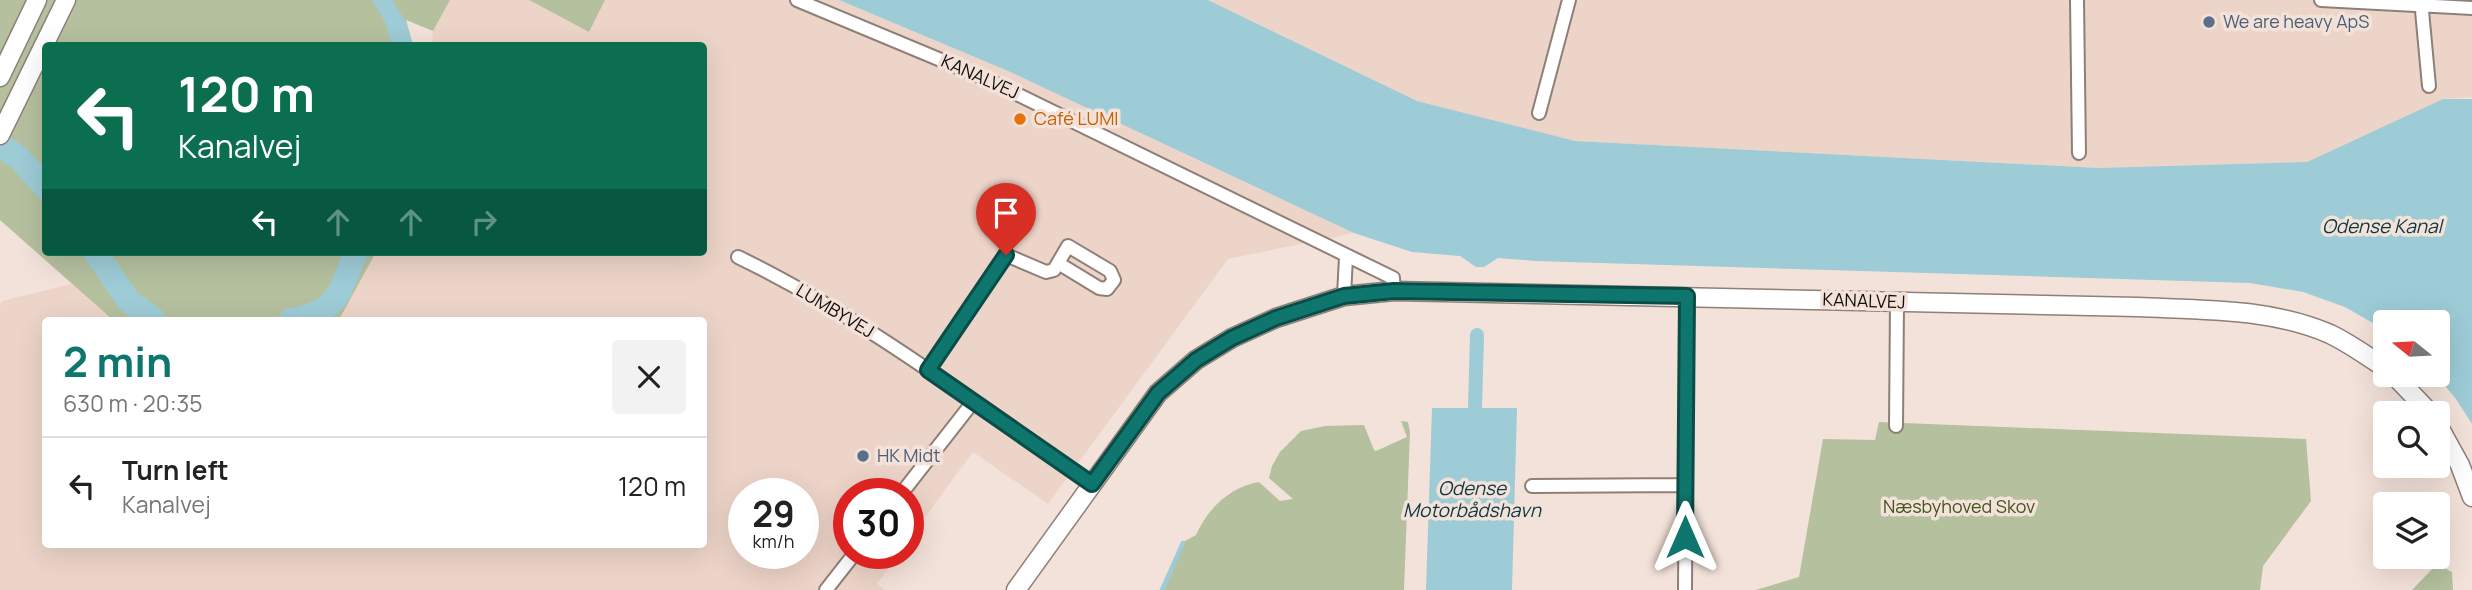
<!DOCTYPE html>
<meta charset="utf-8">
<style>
:root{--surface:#fff;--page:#f2f2f2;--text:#222;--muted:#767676;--line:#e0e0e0;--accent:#0f766e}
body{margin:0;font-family:Manrope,sans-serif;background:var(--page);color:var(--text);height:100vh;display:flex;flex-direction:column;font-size:26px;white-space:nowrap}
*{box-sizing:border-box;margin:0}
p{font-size:23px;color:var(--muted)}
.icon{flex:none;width:38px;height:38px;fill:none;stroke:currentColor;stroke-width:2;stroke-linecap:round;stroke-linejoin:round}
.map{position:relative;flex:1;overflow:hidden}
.side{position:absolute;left:42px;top:317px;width:665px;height:231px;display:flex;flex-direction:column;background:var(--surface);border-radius:7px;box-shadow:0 7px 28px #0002}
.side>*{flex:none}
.guide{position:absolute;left:42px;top:42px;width:665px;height:214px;border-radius:7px;box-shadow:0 7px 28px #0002;background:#0b6e4f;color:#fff;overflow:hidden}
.needle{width:46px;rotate:288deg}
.fabs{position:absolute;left:2373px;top:310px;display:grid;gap:14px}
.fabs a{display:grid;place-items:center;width:77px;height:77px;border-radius:7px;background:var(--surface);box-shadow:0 7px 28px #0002;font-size:35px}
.speed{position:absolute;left:728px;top:478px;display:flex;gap:14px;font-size:35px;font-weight:700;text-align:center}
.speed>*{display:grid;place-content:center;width:91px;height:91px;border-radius:50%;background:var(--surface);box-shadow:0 7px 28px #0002;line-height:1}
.speed small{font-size:18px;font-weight:400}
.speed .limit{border:10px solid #d22;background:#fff;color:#111}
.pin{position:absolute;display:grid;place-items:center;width:60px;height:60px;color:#fff;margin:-72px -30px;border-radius:50% 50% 50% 0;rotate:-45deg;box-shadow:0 0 7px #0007}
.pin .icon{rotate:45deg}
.me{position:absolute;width:77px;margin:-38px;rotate:0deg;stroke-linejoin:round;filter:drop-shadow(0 0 5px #0008)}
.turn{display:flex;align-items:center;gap:24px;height:147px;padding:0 21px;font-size:32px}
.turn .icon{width:91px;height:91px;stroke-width:2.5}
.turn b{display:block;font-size:49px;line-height:60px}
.lanes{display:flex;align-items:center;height:66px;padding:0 21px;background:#0003;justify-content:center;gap:35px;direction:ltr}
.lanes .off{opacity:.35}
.round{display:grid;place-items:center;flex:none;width:74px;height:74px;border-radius:7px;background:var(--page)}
.headline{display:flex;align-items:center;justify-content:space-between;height:119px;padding:0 21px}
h1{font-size:42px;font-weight:700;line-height:52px;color:var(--accent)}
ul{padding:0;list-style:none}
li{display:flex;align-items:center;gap:21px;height:98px;padding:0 21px;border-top:2px solid var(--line)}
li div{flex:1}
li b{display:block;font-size:26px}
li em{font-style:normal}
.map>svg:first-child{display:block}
</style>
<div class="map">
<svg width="2472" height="590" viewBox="0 0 2472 590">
<rect width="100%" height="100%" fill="#f3e2d9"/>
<path fill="#edd4c8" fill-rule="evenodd" d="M450 0H529L589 32 605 0H839L1008 71 1354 233 1228 259 1048 504 973 452 908 540V494H849V553H899L877 584 885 590H0V306L2 301 72 284 113 320H46V544H704V320H339L376 252H704V46L432 45 433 31ZM744 494H803V553H744Z
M1208 0H2472V97L2443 99 2307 162 2098 168 1575 141 1417 101Z"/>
<path fill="#b4c09e" d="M0 0H450L433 31 406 20 413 45 46 46V252H376L339 320H113L0 220Z
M529 0H605L589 32Z
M1401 421 1408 422 1410 432 1404 590H1162L1185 541 1196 535C1208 508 1230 487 1259 482L1280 501 1293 499 1269 478 1272 466 1280 452 1301 431 1325 426 1364 425 1374 450 1376 451 1407 437Z
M1879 422 2306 439 2311 501 2263 566 2260 590H1756L1799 577 1823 439 1875 440Z
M2437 564 2452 572 2453 590H2412Z"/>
<path fill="#9dcbd6" d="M372 0H392L405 20 413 45H392L385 22Z
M839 0H1208L1417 101 1575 141 2098 168 2307 162 2443 99H2472V424L2456 399 2436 375 2438 374V322H2385V330L2345 307 2303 292 2250 283 1535 261 1498 258 1484 267H1476L1460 256 1412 252 1354 233 1008 71Z
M349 252H365L342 302 331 292Z
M1432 408H1517L1512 590H1426Z"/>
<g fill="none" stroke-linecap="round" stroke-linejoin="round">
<path stroke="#9dcbd6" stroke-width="4.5" d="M1162 590 1183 543"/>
<path stroke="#9dcbd6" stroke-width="14" d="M1475 408 1477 335"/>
<path stroke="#9dcbd6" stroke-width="24" d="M0 145 19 158 46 188
M95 252 128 300 154 320
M291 320C341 310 337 295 356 252"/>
<defs>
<path id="street" d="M797 0 984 78 1393 278 1394 291
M2077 0 2079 153
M2321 0 2472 8
M2421 0 2429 86
M1539 113 1569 0
M738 257C864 318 977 405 1092 484
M1344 296 1346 257
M928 370 1006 255 1046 272 1054 270 1068 246 1110 271 1114 280 1107 289 1099 288 1058 263
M1896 426 1897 302
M1532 486 1686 485
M901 494 973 402
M826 590 855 553
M1685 590 1687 296"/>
<path id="secondary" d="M0 77 37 0
M0 135 66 0
M2393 374 2430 413
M2438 425 2460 465 2472 497
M1016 590 1158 393 1196 360 1232 338 1276 318 1344 296 1394 291 2138 307C2203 310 2270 308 2330 334 2349 343 2367 356 2385 368"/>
</defs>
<use href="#street" stroke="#8e7f77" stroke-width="16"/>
<use href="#secondary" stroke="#8e7f77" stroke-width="21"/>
<use href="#street" stroke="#fff" stroke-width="12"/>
<use href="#secondary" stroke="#fff" stroke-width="18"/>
</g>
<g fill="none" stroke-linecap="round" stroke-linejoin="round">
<defs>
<path id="route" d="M1006 255 928 370 1092 484 1158 393 1196 360 1232 338 1276 318 1344 296 1394 291 1687 296 1685 537"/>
</defs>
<use href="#route" stroke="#0a4d48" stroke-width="18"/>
<use href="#route" stroke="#0f766e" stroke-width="12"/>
</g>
<g fill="#5c6f8a" stroke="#f3e2d9" stroke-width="2.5">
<circle cx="2209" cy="22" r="7"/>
<circle cx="863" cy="456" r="7"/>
</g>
<circle fill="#e8710a" stroke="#f3e2d9" stroke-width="2.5" cx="1020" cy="119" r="7"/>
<g text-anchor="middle" stroke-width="7" stroke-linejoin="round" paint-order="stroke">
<g font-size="18" fill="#4e5e75" stroke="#f3e2d9" text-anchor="start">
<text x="2223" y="28">We are heavy ApS</text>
<text x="877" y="462">HK Midt</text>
</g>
<g font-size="18" fill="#120d0a" stroke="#f3e2d9">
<text transform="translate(980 77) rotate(24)" y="6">KANALVEJ</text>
<text transform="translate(1864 301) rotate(2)" y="6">KANALVEJ</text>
<text transform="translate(835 311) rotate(31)" y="6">LUMBYVEJ</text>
</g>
<g font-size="18" fill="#c56008" stroke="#f3e2d9" text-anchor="start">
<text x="1034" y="125">Café LUMI</text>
</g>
<g font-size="18" fill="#43531c" stroke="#f3e2d9">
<text x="1959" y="513">Næsbyhoved Skov</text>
</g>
<g font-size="19" font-style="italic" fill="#0b3840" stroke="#f3e2d9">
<text x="2382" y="233">Odense Kanal</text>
<text x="1472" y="495">Odense<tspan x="1472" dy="22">Motorbådshavn</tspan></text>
</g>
</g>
</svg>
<div class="fabs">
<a><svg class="needle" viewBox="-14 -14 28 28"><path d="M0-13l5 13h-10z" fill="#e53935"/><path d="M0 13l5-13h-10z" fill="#767676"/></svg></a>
<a><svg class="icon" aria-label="search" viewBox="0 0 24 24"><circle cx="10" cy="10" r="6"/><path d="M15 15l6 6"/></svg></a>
<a><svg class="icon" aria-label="layers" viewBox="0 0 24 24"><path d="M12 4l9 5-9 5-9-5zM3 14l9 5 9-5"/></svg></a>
</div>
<div class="speed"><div>29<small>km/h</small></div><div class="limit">30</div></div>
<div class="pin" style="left:1006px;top:255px;background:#d93025"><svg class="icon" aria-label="arrive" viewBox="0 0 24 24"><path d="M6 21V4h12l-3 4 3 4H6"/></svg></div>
<svg class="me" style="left:1685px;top:537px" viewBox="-20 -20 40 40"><path d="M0-17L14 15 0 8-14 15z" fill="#0f766e" stroke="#fff" stroke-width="4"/></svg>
<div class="guide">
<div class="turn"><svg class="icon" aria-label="left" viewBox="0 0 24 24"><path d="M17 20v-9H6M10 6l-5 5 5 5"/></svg><div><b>120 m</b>Kanalvej</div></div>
<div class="lanes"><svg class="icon" aria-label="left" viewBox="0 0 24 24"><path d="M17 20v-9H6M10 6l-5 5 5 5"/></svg><svg class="icon off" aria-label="ahead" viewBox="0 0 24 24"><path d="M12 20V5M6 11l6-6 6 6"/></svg><svg class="icon off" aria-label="ahead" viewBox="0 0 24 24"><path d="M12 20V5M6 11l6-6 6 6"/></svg><svg class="icon off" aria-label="right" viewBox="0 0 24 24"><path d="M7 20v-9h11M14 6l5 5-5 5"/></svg></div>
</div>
<section class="side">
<div class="headline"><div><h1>2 min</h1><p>630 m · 20:35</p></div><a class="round"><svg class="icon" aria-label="close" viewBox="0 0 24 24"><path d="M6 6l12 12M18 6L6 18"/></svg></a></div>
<ul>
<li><svg class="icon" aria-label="left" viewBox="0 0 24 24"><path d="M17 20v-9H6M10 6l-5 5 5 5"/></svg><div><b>Turn left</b><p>Kanalvej</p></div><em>120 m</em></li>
</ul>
</section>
</div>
